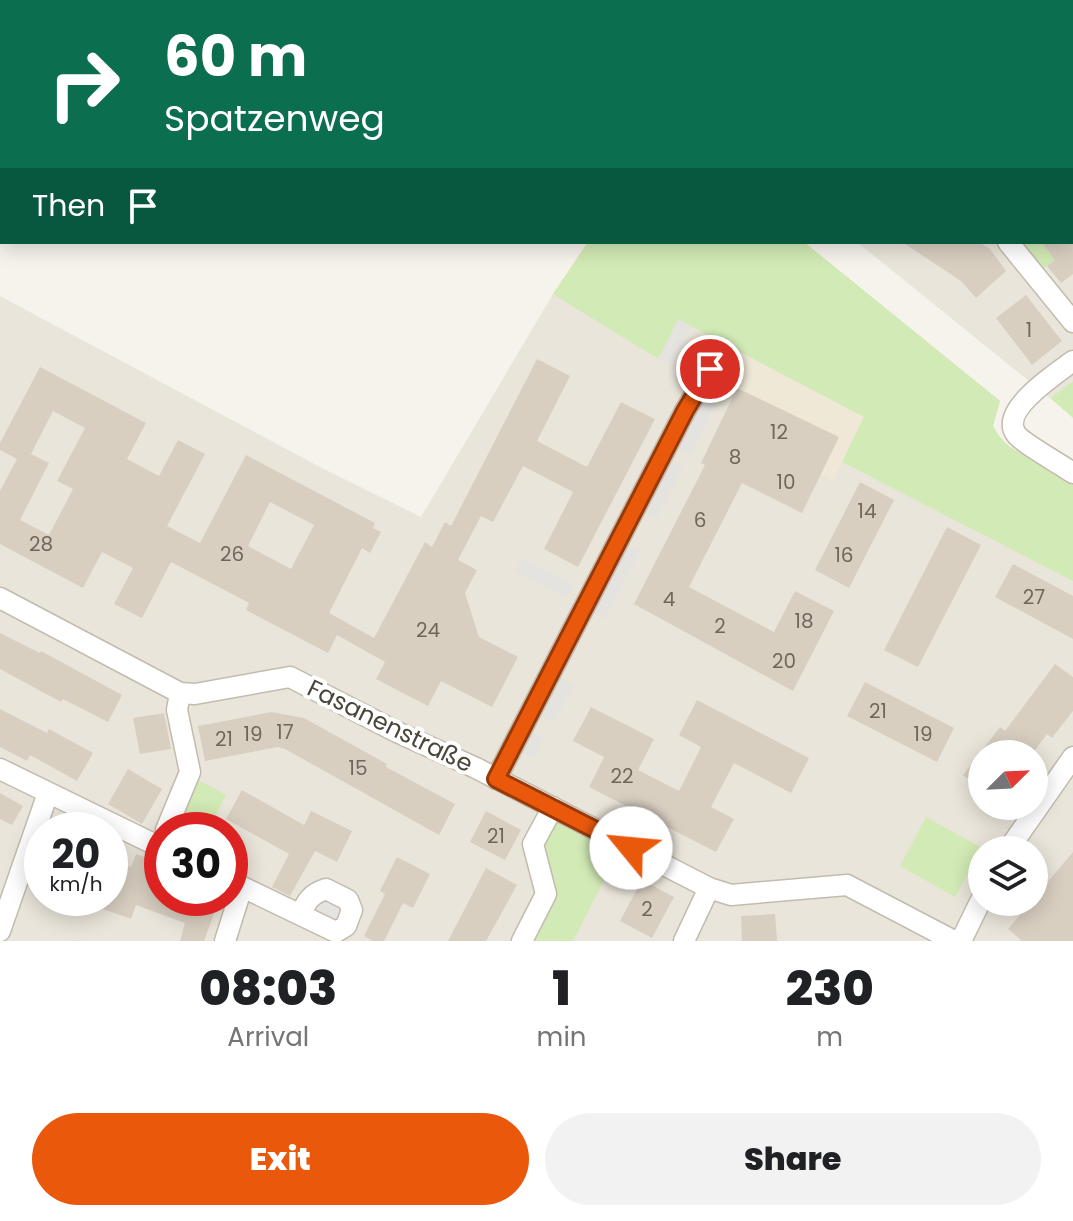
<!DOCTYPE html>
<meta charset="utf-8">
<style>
:root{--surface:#fff;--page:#f2f2f2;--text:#202124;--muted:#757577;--accent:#ea580c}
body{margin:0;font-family:Poppins,sans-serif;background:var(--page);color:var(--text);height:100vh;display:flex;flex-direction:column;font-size:30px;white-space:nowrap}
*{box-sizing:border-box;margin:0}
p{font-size:26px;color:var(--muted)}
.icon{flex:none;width:44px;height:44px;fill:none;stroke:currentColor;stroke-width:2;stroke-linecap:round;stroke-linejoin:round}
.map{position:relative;height:941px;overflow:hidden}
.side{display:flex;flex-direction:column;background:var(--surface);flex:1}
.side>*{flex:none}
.guide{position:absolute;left:0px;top:0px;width:1074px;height:244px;box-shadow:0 4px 20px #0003;background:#0b6e4f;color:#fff;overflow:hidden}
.needle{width:52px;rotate:66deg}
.fabs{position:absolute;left:968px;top:740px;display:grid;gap:16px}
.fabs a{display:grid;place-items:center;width:80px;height:80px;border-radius:50%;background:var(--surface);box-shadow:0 4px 20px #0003;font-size:40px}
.speed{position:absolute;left:24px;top:812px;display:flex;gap:16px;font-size:40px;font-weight:700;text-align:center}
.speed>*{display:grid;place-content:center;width:104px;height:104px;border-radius:50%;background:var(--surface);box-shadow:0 4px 20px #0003;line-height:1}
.speed small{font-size:20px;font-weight:400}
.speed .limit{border:12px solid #d22;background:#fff;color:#111}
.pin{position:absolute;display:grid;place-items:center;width:68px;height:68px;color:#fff;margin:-34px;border:4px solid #fff;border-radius:50%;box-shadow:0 2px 8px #0007}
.me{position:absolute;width:88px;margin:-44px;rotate:298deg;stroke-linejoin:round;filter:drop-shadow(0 0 6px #0008)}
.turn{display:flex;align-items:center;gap:28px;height:168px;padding:0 32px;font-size:36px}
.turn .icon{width:104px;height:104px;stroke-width:2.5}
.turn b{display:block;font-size:56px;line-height:68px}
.then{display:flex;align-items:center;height:76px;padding:0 32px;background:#0003;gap:16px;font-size:30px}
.eta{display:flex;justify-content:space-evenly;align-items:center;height:136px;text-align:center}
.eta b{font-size:48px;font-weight:800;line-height:56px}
.button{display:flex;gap:16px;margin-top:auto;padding:16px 32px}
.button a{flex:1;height:92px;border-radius:48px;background:var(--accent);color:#fff;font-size:32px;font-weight:800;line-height:92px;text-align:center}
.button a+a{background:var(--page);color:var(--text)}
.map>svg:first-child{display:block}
</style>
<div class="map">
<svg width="1073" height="941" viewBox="0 0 1073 941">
<rect width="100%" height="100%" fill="#f6f3ec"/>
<path fill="#eae5da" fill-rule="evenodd" d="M802 0H1073V381L1050 398 857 242H1072V2H800Z
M588 242H804L1000 401 993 426 1001 442 1012 450 1045 464 1073 483V941H0V296L318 466 421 517 553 294ZM982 754H1034V806H982ZM42 830H110V898H42ZM162 830H230V898H162ZM982 850H1034V902H982Z"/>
<path fill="#efe8d6" d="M744 354 864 417 833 481 719 426 737 388 731 379Z"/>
<path fill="#d2eab5" d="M588 242H804L1000 401 993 426C1008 453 1021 451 1045 464 1055 470 1064 477 1073 483V581L842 462 864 417 679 320 658 359 553 294Z
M1019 242H1042L1053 257 1073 242V252L1059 257 1042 270Z
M1073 381V418L1050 398Z
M193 777 226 795 211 824 186 812 182 804Z
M555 817 619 851 573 941H530L553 894 539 847Z
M926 817 982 848 955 897 900 866Z"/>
<path fill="#e5e3e0" d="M678 319 691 326 671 365 659 359Z
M704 397 716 404 690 455 678 448Z
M671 461 683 468 656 519 644 512Z
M628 545 640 551 605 619 593 612Z
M522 558 573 585 566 597 515 571Z
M561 677 574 685 554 722 540 715Z
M531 732 544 739 534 758 521 752Z
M323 899 345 910 340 922 317 911Z"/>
<path fill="#d8cfc1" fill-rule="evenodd" d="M902 242H979L990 249 1006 271 976 298 961 281Z
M1042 242H1073V274L1061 283 1047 266 1055 260Z
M1026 295 1062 341 1032 365 996 318Z
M537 359 570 376 537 441 587 467 621 402 655 419 578 567 544 549 573 492 523 466 493 522 481 516 458 560 477 570 465 593 479 637 518 657 492 707 441 681 428 706 376 679 385 662 337 635 328 653 246 610 249 603 171 562 142 618 114 604 133 568 102 552 83 588 0 544V491L17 459 0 450V443L40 367 146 423 127 459 159 476 178 440 205 454 167 526 200 543 246 455 375 523 373 528 381 532 370 553 362 548 329 613 374 638 425 542 432 547 445 522 451 526ZM53 411 85 428 57 481 73 489 49 535 20 520 49 463 31 454ZM270 502 314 525 291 569 248 546Z
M737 388 839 437 802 513 742 483 689 587 774 632 795 591 834 611 793 691 634 604 705 465 701 463Z
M860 482 894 500 849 588 815 570Z
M947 527 981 545 918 667 884 650Z
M1013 564 1073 596V639L995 597Z
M0 633 40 653 41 651 122 695 108 722 63 699 61 702 0 669Z
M1055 664 1073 677V711L1052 738 1047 734 1032 754H982V790L963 775 1000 727 1005 731Z
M865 682 954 728 937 762 847 716Z
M697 700 809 758 791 793 734 763 711 807 734 819 716 852 589 787 604 757 573 741 591 707 654 739 638 770 679 791 701 747 679 735Z
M0 709 47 733 49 729 93 753 77 781 30 755 27 761 0 747Z
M271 712 304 718 387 764 386 767 455 804 439 835 285 749 278 747 205 761 198 726Z
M164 713 171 749 140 754 133 718Z
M128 769 162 789 142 824 108 804Z
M242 790 304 825 311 811 352 831 337 862 315 851 290 896 272 887 289 854 226 819Z
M0 793 23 806 12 825 0 819Z
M486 811 521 830 505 860 470 842Z
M1073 852V941H1022L1008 929 1031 902H1034V898Z
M136 854 162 863V898H205L218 903 204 941H180L185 923 136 905 131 919 103 909 107 898H110V889L119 863 131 867Z
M397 857 430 874 413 908 403 903 384 941H373L364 936 385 894 380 891Z
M486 868 517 885 486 941H448Z
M642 880 674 897 652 938 620 921Z
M775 914 777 941H742L741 916Z"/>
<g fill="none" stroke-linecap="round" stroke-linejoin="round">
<defs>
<path id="street" d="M976 0 977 2
M935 2 939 0
M1072 187 1073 189
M1008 242 1073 322
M1073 361C1057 373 999 410 1016 434 1022 443 1062 465 1073 473
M0 598 180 693 195 694 290 677 397 732 476 768 709 888 731 895 847 885 954 941
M0 769 162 848
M496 779 685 411 710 369
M166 830 190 772 177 710 180 693
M1008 850 1073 757
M230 881 336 932 346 926 352 910 348 900 326 889C311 894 306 901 301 915
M0 931 48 793
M225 941 242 887
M522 941 546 894 533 844 553 807
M684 941 709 888
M961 941 982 898"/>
</defs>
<use href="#street" stroke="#c2bbae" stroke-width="23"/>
<use href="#street" stroke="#fff" stroke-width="20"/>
</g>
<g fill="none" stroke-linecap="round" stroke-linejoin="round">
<defs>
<path id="route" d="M631 848 496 779 685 411 710 369"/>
</defs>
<use href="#route" stroke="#983908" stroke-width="20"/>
<use href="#route" stroke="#ea580c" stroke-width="14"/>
</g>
<g text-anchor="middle" stroke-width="8" stroke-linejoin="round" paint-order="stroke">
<g font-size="20" fill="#6e675b">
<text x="1029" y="337">1</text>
<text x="779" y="439">12</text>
<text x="735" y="464">8</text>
<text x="786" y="489">10</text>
<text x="867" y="518">14</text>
<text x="700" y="527">6</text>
<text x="41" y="551">28</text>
<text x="232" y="561">26</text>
<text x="844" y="562">16</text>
<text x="1034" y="604">27</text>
<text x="669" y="606">4</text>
<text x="804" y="628">18</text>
<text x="720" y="633">2</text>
<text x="428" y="637">24</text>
<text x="784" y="668">20</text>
<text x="878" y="718">21</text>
<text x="285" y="739">17</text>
<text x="253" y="741">19</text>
<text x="923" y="741">19</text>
<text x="224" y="746">21</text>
<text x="358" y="775">15</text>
<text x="622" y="783">22</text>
<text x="496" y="843">21</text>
<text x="647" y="916">2</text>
</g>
<g font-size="24" fill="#4b4439" stroke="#fff">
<text transform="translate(390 726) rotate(26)" y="8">Fasanenstraße</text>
</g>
</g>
</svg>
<div class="fabs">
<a><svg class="needle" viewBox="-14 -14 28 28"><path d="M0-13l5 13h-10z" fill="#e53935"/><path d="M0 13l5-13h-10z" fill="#757577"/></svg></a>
<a><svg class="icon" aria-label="layers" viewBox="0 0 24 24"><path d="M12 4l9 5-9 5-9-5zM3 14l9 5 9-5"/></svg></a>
</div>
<div class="speed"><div>20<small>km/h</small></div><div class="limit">30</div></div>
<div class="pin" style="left:710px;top:369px;background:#d93025"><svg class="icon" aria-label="arrive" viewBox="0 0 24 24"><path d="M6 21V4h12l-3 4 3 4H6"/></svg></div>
<svg class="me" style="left:631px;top:848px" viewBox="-20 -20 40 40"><circle r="19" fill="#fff"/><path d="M0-13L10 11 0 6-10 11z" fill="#ea580c"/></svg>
<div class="guide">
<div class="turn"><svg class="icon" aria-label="right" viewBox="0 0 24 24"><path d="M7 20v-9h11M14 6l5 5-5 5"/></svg><div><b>60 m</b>Spatzenweg</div></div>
<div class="then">Then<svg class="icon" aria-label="arrive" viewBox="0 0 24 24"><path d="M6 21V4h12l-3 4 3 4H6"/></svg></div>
</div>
</div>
<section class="side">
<div class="eta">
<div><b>08:03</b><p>Arrival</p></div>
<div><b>1</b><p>min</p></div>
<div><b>230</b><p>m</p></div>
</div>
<div class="button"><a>Exit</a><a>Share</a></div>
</section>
